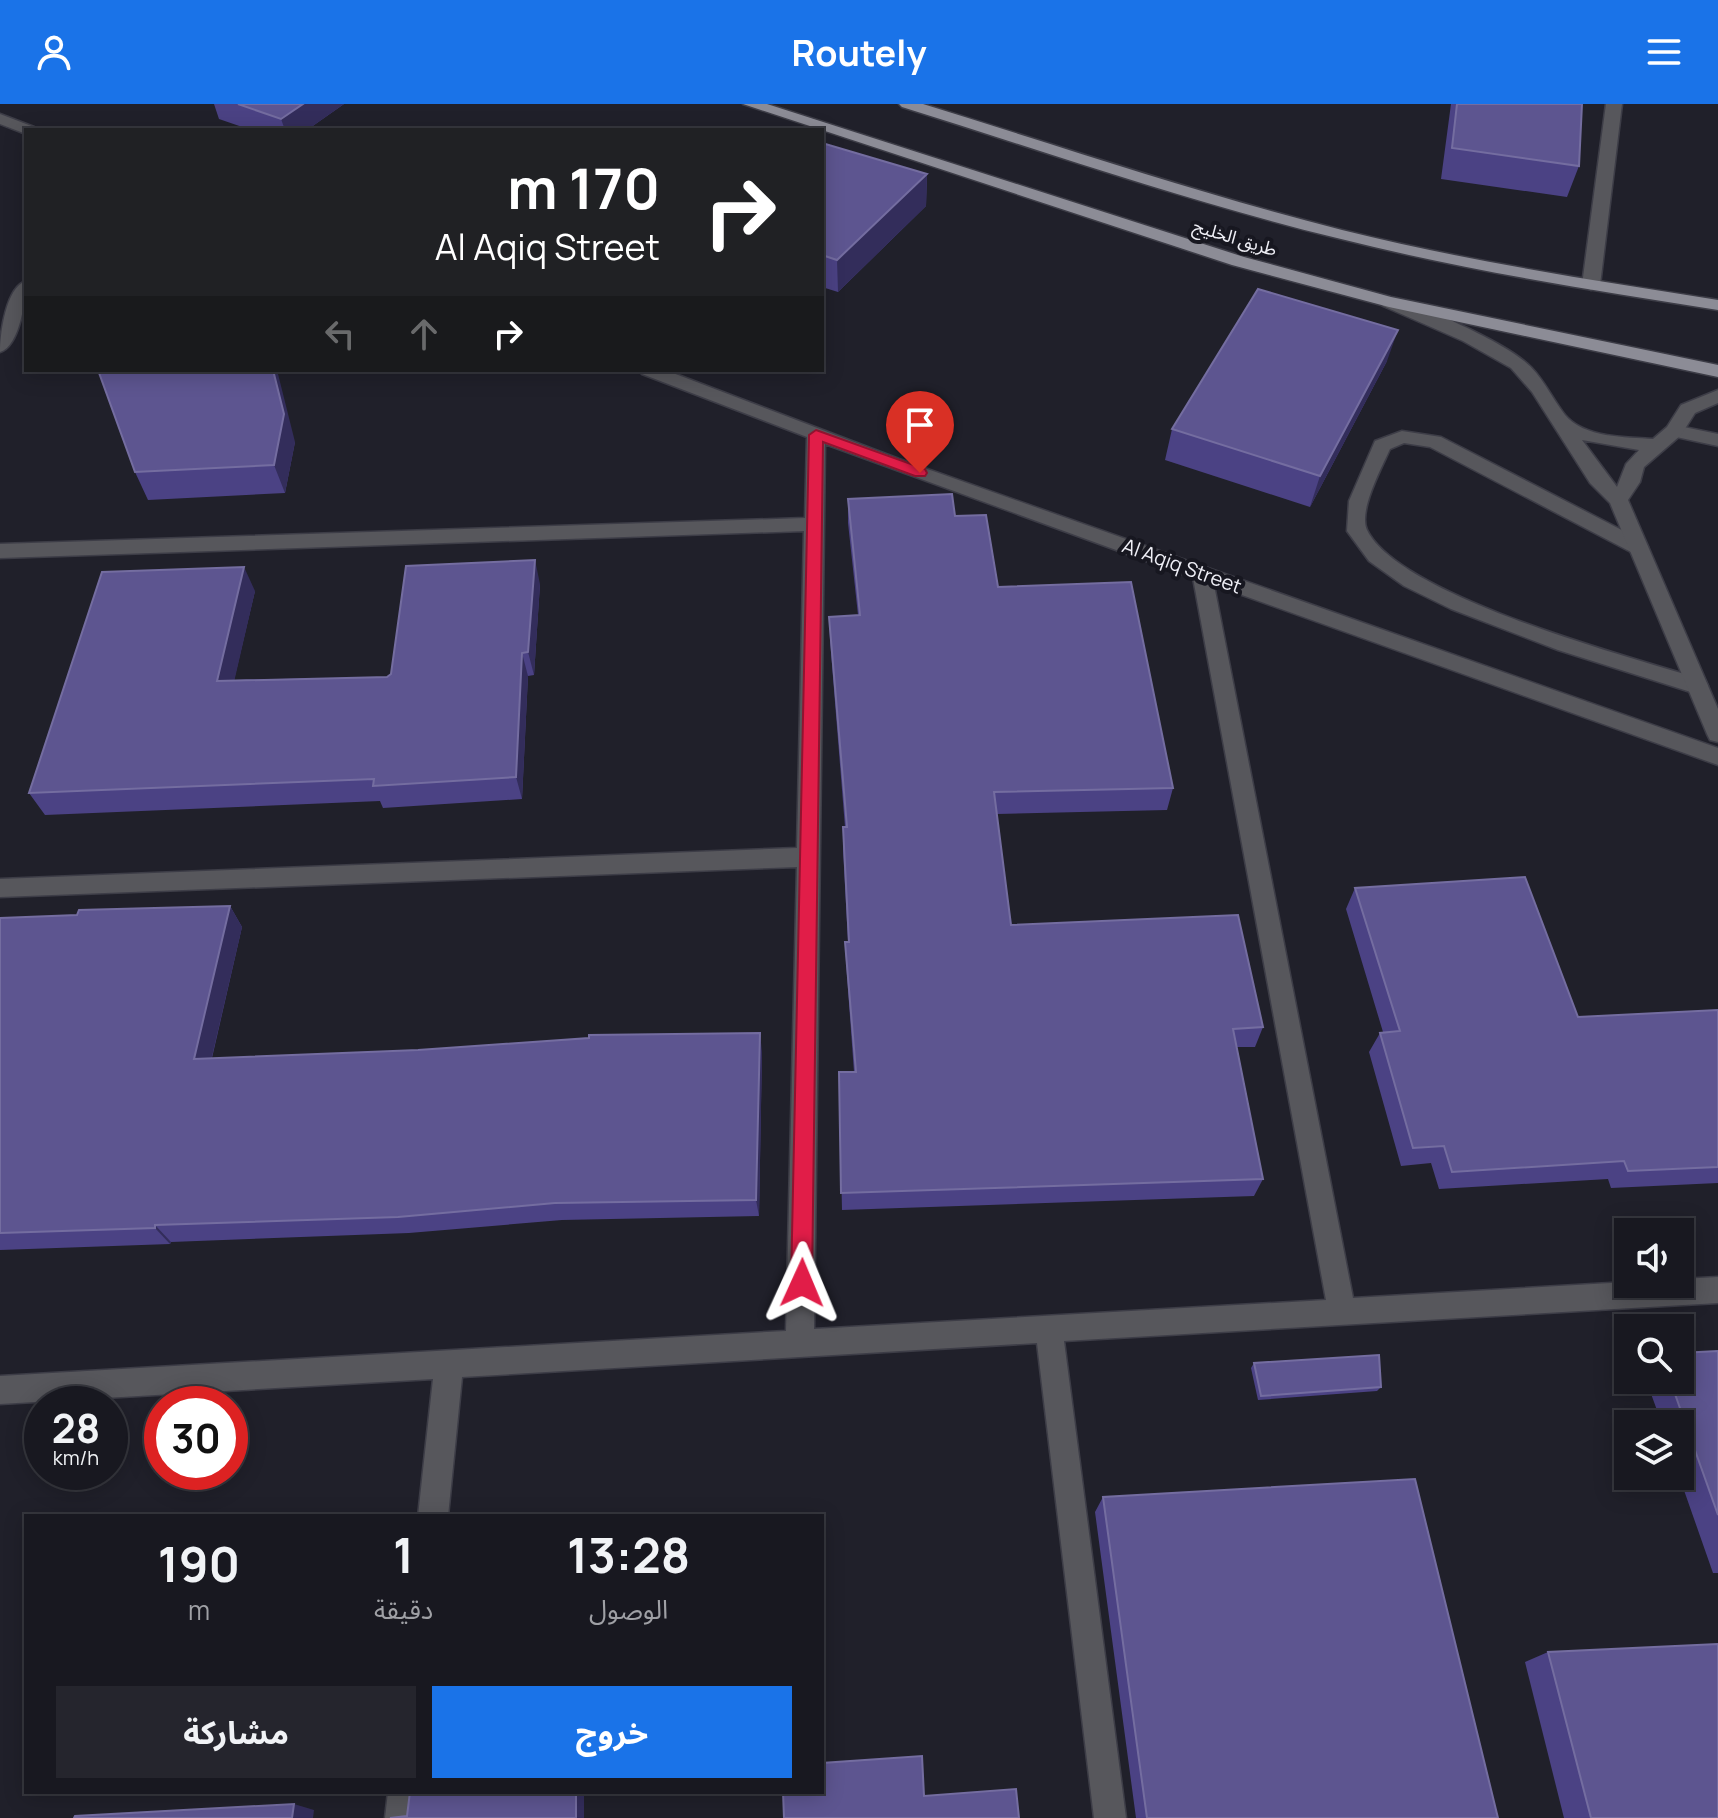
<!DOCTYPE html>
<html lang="ar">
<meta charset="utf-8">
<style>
:root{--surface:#181820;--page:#25252d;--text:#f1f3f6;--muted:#9fa0a5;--line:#36373e;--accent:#1a73e8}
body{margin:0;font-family:Manrope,"Noto Sans Arabic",sans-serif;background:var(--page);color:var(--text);direction:rtl;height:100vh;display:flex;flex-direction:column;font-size:30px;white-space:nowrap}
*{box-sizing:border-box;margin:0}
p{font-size:26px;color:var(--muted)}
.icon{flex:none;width:44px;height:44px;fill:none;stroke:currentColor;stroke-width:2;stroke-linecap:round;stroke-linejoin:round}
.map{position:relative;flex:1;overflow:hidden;direction:ltr}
.panel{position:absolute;left:24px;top:1410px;width:800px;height:280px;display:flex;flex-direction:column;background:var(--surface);border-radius:0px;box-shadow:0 4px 20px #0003,0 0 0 2px var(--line);direction:rtl}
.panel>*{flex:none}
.banner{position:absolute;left:24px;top:24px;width:800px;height:244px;border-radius:0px;box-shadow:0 4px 20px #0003,0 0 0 2px var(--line);direction:rtl;background:#202124;color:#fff;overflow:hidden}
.tools{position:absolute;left:1614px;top:1114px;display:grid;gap:16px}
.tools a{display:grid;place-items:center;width:80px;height:80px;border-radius:0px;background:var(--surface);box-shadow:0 4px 20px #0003,0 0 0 2px var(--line);font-size:40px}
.speed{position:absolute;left:24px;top:1282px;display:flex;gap:16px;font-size:40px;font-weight:700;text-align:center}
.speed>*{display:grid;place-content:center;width:104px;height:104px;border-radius:50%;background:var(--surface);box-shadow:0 4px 20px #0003,0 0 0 2px var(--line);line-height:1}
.speed small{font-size:20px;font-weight:400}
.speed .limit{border:12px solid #d22;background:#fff;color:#111}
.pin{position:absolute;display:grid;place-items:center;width:68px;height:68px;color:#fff;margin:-82px -34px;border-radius:50% 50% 50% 0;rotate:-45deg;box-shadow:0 0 8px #0007}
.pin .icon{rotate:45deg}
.me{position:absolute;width:88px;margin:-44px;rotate:1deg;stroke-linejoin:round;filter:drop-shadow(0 0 6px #0008)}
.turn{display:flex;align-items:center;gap:28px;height:168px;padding:0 32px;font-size:36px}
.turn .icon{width:104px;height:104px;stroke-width:2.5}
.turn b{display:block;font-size:56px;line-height:68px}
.lanes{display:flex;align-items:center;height:76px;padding:0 32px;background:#0003;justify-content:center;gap:40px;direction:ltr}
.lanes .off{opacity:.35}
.eta{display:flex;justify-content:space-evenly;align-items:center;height:136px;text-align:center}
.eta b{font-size:48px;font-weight:700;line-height:56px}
.button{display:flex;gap:16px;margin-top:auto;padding:16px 32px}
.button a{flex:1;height:92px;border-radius:0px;background:var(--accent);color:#fff;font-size:32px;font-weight:700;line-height:92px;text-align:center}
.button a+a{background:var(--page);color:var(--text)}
header{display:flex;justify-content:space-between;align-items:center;height:104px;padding:0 32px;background:var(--accent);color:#fff;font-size:36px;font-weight:700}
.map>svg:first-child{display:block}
</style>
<header><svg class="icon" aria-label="menu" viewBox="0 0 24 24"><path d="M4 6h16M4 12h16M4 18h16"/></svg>Routely<svg class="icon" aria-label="person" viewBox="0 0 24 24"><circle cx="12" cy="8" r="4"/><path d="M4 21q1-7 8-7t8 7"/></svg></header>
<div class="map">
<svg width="1718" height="1714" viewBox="0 0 1718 1714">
<rect width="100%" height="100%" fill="#20202a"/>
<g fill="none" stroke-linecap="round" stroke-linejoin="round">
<defs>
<path id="service" d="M1674 321 1718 330V342L1667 331 1665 327Z
M1402 327 1441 333 1645 438 1648 443 1645 448H1631L1430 343 1404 339 1390 345C1382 363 1358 407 1367 426 1399 492 1632 554 1705 576L1708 582 1705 588 1697 590 1558 546 1451 505 1404 482 1369 457 1347 427 1349 397 1375 337Z"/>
<path id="minor" d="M1606 0H1622L1600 181 1591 186 1582 181Z
M0 10 34 23 36 26H26V30L0 20Z
M26 177C26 194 20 242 0 248 0 230 6 183 26 177Z
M1389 193C1421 201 1499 236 1524 257 1542 271 1551 293 1565 311 1584 334 1626 333 1653 335L1667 323 1681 301 1718 286V299L1695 309 1681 331 1644 363 1640 378 1628 396 1718 605V638L1710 636 1707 630 1610 399 1590 379 1532 288 1511 264 1463 237 1383 202 1380 198ZM1582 336 1639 346 1626 360 1617 383Z
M639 266H665L899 355 1718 644V661L1214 481 1353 1194 1628 1178 1680 1180V1175L1718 1173V1199L1064 1237 1126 1714H1094L1037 1239 462 1273 448 1412H418L433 1275 0 1300V1272L786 1227 797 763 0 793V775L797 744 804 427 0 454V440L805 414 807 333 642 270ZM825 340 1193 474 1326 1196 814 1225Z
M388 1688H420L417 1714H385Z"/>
<path id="primary" d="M743 0H767L1244 153 1391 193 1718 261V273L1389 203 1232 161Z
M899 0H923C1062 43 1201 90 1342 126 1466 157 1592 176 1718 196V206C1590 186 1463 166 1337 134 1190 98 1046 48 902 3Z"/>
</defs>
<use href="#service" stroke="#3d3d47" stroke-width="3"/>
<use href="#minor" stroke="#3d3d47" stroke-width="3"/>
<use href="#primary" stroke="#3d3d47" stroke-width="3"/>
<use href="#service" fill="#57575c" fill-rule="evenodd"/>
<use href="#minor" fill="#57575c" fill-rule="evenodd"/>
<use href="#primary" fill="#8c8c96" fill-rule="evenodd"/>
</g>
<path fill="#4b4284" d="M214 0H344L307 26H251L219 15Z
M1451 0H1582L1579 62 1567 93 1441 75Z
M822 39 927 70 926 102 838 188 822 183Z
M1387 257 1310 403 1165 356 1172 325Z
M295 338 285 389 148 396 135 368Z
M848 395 955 412 998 483 1173 684 1167 706 997 710 1011 821 1263 923 1255 943H1237L1263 1075 1254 1092 842 1106 839 968H854L846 858 845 838H848L843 745V723H845L830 536 829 513 858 511 848 419Z
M540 480 534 571 528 572 522 695 383 704 380 697 45 711 29 689 255 487 234 576 387 573Z
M1355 784 1578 913 1718 906V1079L1611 1084 1608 1075 1439 1085 1431 1059 1401 1062 1369 948 1380 929 1383 928 1346 805Z
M230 802 242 823 212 954 762 948 759 1112 562 1116 409 1129 171 1138 170 1140 0 1146V814L77 811Z
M1718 1247V1469H1713L1679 1372 1680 1320H1662L1646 1276H1680Z
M1254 1259 1381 1283 1377 1287 1258 1296 1251 1264Z
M1103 1393 1498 1714H1136L1095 1408Z
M1548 1548 1718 1714H1564L1525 1558Z"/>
<path fill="#332d5b" d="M303 0H344L307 26H285L281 15Z
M927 70 926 102 838 188 837 156Z
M1398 226 1387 257 1310 403 1320 372Z
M273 266H277L295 338 285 389 274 361Z
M535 456 540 480 534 571 528 548Z
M244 463 255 487 229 600 217 577Z
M522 549 528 572 522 695 516 673Z
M230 802 242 823 207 974 194 955Z
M760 929 762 948 759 1112 756 1096Z
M155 1121 171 1138 170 1140 155 1124Z
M576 1688H584V1714H576Z
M294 1700 314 1706 313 1714H292Z"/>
<path fill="#5d5590" stroke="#746da0" stroke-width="2" d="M238 0H303L281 15Z
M1457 0H1582L1579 62 1452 44Z
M822 39 927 70 837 156 822 151Z
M1258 185 1398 226 1320 372 1172 325Z
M98 266H273L284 310 274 361 135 368Z
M952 390 955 412 986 411 998 483 1131 478 1173 684 994 688 1011 821 1238 811 1263 923 1233 925 1263 1075 841 1089 839 968H856L845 838H849L843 723H847L829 513 860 511 848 395Z
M535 456 528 548 522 549 516 673 373 682 374 675 29 689 102 468 244 463 217 577 387 573 391 570 406 462Z
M1525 773 1578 913 1718 906V1063L1628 1067 1624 1057 1452 1068 1444 1042 1413 1044 1380 929 1400 927 1355 784Z
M230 802 194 955 418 946 589 934V931L760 929 756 1096 555 1099 398 1113 155 1121V1124L0 1129V814L77 811 79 806Z
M1718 1247V1411L1670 1276H1680V1249Z
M1379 1251 1381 1283 1261 1292 1254 1259Z
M1415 1375 1498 1714H1147L1103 1393Z
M1718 1540V1714H1591L1548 1548Z
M922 1652 924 1692 1016 1685 1019 1714H784L783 1688H822V1659Z
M410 1688H576V1714H390L407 1712Z
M294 1700 292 1714H74L75 1712Z"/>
<path fill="#e11d48" stroke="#92132f" stroke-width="2" d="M816 326 925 365 927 369 925 372H915L823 338 812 1179 809 1186 802 1188 794 1186 791 1179 809 331Z"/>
<g text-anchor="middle" stroke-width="8" stroke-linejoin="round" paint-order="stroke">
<g font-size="18" fill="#efeff6" stroke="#171720">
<text transform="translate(1235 134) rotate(17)" y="6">طريق الخليج</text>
</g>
<g font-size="20" fill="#efeff6" stroke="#171720">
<text transform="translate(1182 462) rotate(20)" y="7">Al Aqiq Street</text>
</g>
</g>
</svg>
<div class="tools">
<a><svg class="icon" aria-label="sound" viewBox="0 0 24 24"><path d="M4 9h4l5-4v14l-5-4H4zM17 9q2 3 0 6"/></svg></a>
<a><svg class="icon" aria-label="search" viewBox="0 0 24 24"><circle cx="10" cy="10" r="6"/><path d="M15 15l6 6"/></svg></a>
<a><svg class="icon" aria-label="layers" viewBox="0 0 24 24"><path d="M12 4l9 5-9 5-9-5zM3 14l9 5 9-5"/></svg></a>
</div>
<div class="speed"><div>28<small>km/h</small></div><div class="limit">30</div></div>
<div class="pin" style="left:920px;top:369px;background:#d93025"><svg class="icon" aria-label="arrive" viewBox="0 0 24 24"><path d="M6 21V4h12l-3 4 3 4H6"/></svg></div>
<svg class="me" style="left:802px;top:1179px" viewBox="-20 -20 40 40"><path d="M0-17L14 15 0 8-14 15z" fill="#e11d48" stroke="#fff" stroke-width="4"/></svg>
<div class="banner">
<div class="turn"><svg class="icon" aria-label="right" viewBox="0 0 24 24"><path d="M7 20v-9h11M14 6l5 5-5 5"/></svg><div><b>170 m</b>Al Aqiq Street</div></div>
<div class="lanes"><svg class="icon off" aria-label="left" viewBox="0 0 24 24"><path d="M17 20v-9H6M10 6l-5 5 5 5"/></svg><svg class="icon off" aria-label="ahead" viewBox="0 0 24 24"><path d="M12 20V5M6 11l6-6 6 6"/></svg><svg class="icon" aria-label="right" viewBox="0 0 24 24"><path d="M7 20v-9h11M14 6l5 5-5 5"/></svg></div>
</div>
<section class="panel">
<div class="eta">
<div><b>13:28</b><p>الوصول</p></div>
<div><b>1</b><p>دقيقة</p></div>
<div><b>190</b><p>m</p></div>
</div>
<div class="button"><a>خروج</a><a>مشاركة</a></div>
</section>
</div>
